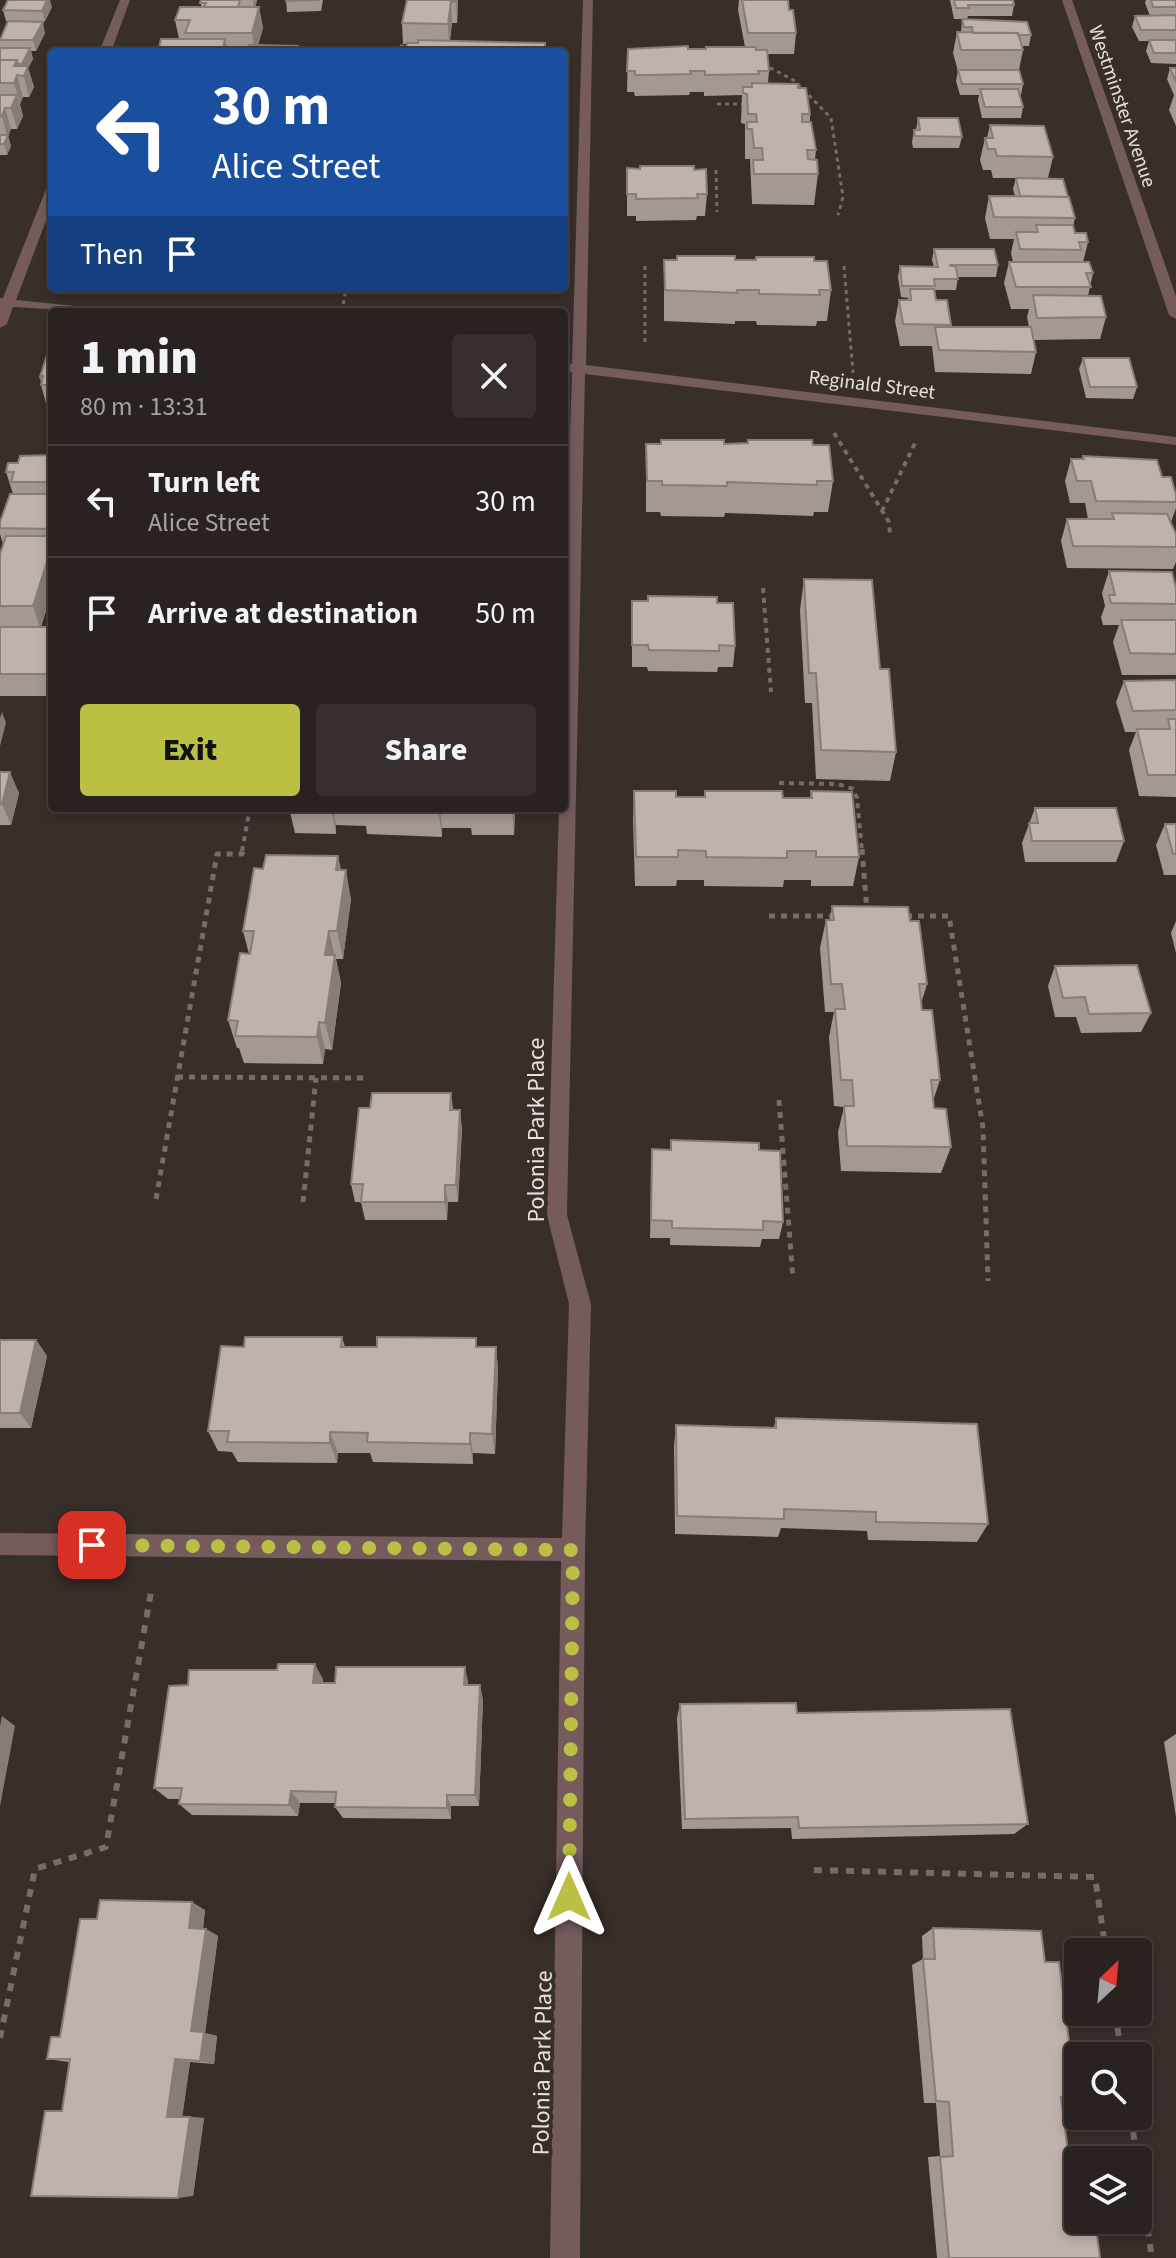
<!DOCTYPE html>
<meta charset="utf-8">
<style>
:root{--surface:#2a2220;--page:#362f2d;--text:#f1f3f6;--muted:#a5a4a5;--line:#463f3e;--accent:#bbc045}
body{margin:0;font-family:"Source Sans 3",sans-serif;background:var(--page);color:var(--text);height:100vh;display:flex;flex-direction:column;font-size:30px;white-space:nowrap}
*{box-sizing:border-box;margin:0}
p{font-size:26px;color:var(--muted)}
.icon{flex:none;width:44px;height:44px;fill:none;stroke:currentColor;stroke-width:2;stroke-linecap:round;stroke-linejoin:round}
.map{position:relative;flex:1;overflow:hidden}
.sheet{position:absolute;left:48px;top:308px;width:520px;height:504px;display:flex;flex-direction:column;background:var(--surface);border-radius:8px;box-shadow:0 4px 12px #0003,0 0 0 2px var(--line)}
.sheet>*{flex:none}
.guide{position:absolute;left:48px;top:48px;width:520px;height:244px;border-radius:8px;box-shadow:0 4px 12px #0003,0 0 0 2px var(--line);background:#1a4fa0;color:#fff;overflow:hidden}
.needle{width:52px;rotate:26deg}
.controls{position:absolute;left:1064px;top:1938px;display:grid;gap:16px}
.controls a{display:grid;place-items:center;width:88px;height:88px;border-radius:8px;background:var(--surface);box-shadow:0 4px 12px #0003,0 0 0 2px var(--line);font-size:40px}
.pin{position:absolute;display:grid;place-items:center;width:68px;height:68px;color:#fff;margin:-34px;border-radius:16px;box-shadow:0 4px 12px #0006}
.me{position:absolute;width:88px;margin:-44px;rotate:0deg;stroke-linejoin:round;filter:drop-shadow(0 0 6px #0008)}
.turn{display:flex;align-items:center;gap:28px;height:168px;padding:0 32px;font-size:36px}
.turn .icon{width:104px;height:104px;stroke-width:2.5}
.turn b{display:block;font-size:56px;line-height:68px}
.then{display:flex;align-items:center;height:76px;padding:0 32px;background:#0003;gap:16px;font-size:30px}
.round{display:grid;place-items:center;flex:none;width:84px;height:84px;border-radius:8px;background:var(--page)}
.headline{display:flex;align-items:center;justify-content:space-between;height:136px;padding:0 32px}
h1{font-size:48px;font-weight:800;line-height:60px}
.action{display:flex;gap:16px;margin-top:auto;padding:16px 32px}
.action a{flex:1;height:92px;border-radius:8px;background:var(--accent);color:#111;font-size:32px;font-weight:800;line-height:92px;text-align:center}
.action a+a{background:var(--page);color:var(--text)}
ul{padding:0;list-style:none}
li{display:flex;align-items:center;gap:24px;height:112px;padding:0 32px;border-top:2px solid var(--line)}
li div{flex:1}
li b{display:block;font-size:30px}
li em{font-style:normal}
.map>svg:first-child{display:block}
</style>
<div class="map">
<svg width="1176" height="2258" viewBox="0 0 1176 2258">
<rect width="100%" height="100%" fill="#382e2a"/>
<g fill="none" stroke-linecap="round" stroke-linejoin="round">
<path stroke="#766d6a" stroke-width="3" stroke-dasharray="4 4" stroke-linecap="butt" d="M397 52 398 46H413
M763 64 795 81 831 118 843 197 838 215
M717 104H748
M716 170 717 212
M645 266V345
M844 266 853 373
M342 312 346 288"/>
<path stroke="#766d6a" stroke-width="4" stroke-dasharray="5 5" stroke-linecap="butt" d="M834 433 889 522 890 534
M882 511 917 439
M763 588 771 692
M779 783 838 784 853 789 857 798 862 851
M242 851 250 808"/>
<path stroke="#766d6a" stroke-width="5" stroke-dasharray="6 6" stroke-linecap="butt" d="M862 849 867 912
M769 916H836
M906 916H949L983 1128 988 1281
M177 1077 367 1078
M779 1100 793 1279
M156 1199 217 854H242L243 849
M303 1202 316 1078"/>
<path stroke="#766d6a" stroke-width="6" stroke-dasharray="8 8" stroke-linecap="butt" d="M814 1870 1095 1877 1106 1952
M1115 2012 1122 2056
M0 2038 35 1869 106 1847 152 1586
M1131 2116 1137 2160
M1138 2165 1152 2258"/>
<path fill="#755b5c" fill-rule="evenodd" d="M120 0H130L111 52H99Z
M583 0H593L586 365 1176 437V445L585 374 567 1215 591 1304 585 1550 580 2258H550L561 1561 0 1555V1533L562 1538 569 1304 547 1215 559 808H564V629L572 372 564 371V363L572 364Z
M1062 0H1072L1176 296V319L1169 315Z
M52 185V205L16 300 96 308 103 312 13 307 7 324 0 328V298H3L46 189Z"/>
</g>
<path fill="#a49894" d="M201 0H257L255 7H259L263 28 258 45 298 46 299 52H158L179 39 175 20 201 7Z
M286 0H323L321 11 287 12Z
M458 0 457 23H452L450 41 403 44 402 23Z
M739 0H788L789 10 796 33 794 54H767L769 71 768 83 798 88 810 114V122L816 150 815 159 818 174 814 205 752 204 750 159H745V124L741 123 742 95 704 96V92H690L689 95 635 96 634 92H627L628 49H706L745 47 738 10Z
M950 0H1013L1014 5 1012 16H968L967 19H954Z
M1137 0H1176V64L1151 63 1146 51 1149 41H1139L1132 27 1135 16H1150L1145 3 1146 0Z
M52 7 45 21H6L3 10Z
M962 19 1031 35 1029 46H1022L1023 50 1019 70 1023 84 1021 95H1020L1023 107 1021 118H982L978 100 979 95H960L956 81 958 71 953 53 957 32 961 33Z
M45 33 36 51H31L33 59 28 68 34 87 29 97H23L20 104 23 116 17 129H11L8 136 11 146 7 155H0V38Z
M1170 68H1176V126L1169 110 1174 95 1167 79Z
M918 118 962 137 959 148H913L912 142 914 130H916Z
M990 125 1053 157 1048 178 1075 218 1073 227 1075 233 1088 242 1083 262 1093 273 1088 296 1106 317 1100 339 1033 340 1036 352 1031 374 935 372 932 346H900L895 321 899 300H908V298L901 297 898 277 900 266 934 267 932 260 934 249 998 265 996 277H958L956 290H935L936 300 951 325V327H1029L1027 317 1029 309H1011L1004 283 1009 262H1013L1011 253 1014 239H990L985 218 989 196H1015L1013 189 1016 178H993L991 170H983L980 160 985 138H987Z
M627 168 694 170 707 194 705 216H697L696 220 636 221V216H627Z
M664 260 814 261 831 290 827 321H817L816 326 757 325 756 321H735V324L664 321Z
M376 288H436V292H376Z
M455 288H528V289H516L515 294 455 292Z
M52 339V407H47L41 385V383L40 377Z
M1083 358 1137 387 1133 399 1086 398 1079 369Z
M646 444 813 445 833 481 828 512H814L813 516 725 513 724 517 661 516 660 512H646Z
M52 455V591L41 627H52V696H0V554L3 544 0 534V522L13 494 6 472 18 463Z
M1083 456 1162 477 1176 495V508L1171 522 1176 534V562L1173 569 1067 568 1061 541 1067 519H1088L1085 503H1070L1065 481 1071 459H1082Z
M1109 571 1176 588V675H1122L1113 642 1119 625H1103L1101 617 1105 606 1102 593Z
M804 579 880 669 896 752 890 781 816 779 812 703H805L800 610Z
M632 601 717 603 735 646 733 667H718L717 672 648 671 647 667H632Z
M1176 680V797L1139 796 1129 750 1136 732H1125L1116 702 1124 681Z
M0 772 19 793 11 825H0Z
M634 791 676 797 810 798 811 791 859 857 853 886H811V880H784L783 887 704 886V880H677L676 886H635L633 821Z
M289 808H515L514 835H472L471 828H442V837L367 834 366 826 336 825V834L295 833Z
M1035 808 1124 841 1116 862H1025L1022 843Z
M1165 824H1176V875H1164L1156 845Z
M338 856 341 870 351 899 343 959H336L341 983 332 1050 325 1049 323 1064 244 1063 239 1048H237L228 1020 249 954 243 931 263 869Z
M832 906 910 921 927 984 921 1004 922 1010 940 1080 933 1101 934 1108 951 1147 941 1173 841 1171 838 1132 844 1107 834 1106 829 1037 834 1012H825L820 948 826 920H830Z
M1176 921V953L1171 933Z
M1055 966 1151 1013 1141 1032 1081 1033 1076 1017H1055L1048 986Z
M451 1093 453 1110 462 1128 458 1202H448L447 1220H365L361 1202H355L351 1184Z
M671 1140 759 1150 783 1222 779 1239H762L760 1247 670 1245V1238H650L652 1149 670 1150Z
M342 1337 345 1347H377L476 1338 477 1347H496L498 1369 495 1454 473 1453V1464L373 1462 370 1453H338L337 1463 238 1462 232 1452 218 1451 208 1431 244 1347Z
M0 1340H36L47 1356 31 1428H0Z
M776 1418 988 1524 977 1542 868 1540 867 1531 781 1528 778 1537 675 1534 674 1446 676 1425 774 1427Z
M323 1679V1683L468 1682V1685L483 1699 479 1806H451V1819L343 1818 335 1807V1803H300L298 1816 192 1815 179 1804 180 1799H168L154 1788Z
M680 1704 797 1713 1028 1824 1014 1834 792 1839 791 1828 682 1829 677 1718Z
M1176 1734V1817L1164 1742Z
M205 1910 203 1929H206L218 1936 205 2033 217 2036 214 2064 190 2062 182 2117 204 2118 193 2196 62 2111 69 2062 47 2059 60 2037 97 1919Z
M933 1928 1045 1962 1076 2097 1061 2099 1069 2160 1100 2258H937L928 2157 940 2156 936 2103H924L912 1965 923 1959 922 1936Z"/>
<path fill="#867c78" d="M47 0H50L52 7 45 21 42 11Z
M253 0 257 1 254 11Z
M456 0H458L457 23Z
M451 2 452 23 449 45 448 24Z
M259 7 263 28 255 52 252 33Z
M43 22 45 33 36 51 33 40Z
M225 39 228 52H222Z
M30 48 33 59 28 68 34 87 29 97 24 76 25 73 22 64Z
M17 60 21 75H17L23 97 20 104 14 83V66Z
M17 95 23 116 17 129 11 108Z
M5 108 11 129 8 136 11 146 7 155 4 144 7 136 2 116Z
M52 546V591L40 628 33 606Z
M2 712 6 723 0 746V718Z
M10 772 19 793 11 825 2 804Z
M331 808H333L336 825V834Z
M438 808H440L442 828V837Z
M512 808H515L514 835Z
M338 856 343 885 346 870 351 899 343 959 337 931 336 870Z
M329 931 341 983 332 1050 325 1023V955Z
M319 1022 325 1049 323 1064 317 1037Z
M460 1110 462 1128 458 1202 456 1185Z
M445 1185 448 1202 447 1220 445 1202Z
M36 1340 47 1356 31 1428 20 1413Z
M496 1347 498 1369 495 1454 492 1434Z
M330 1432 338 1453 337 1463 330 1443Z
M470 1433 473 1453V1464L470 1444Z
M315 1664 323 1679 321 1698 313 1683Z
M465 1667 468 1682V1699L464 1685Z
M480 1685 483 1699 479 1806 475 1795Z
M2 1716 15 1726 0 1806V1726Z
M291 1791 300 1803 298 1816 289 1805Z
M447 1795 451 1806V1819L447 1808Z
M192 1902 205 1910 202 1936 189 1928Z
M206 1929 218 1936 205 2033 217 2036 214 2064 200 2061 191 2031Z
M175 2059 190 2062 182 2119 167 2117Z
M190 2117 204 2118 193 2196 178 2198Z"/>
<path fill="#bfb1ac" stroke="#867c78" stroke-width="2" d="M8 0H47L42 11 3 10Z
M201 0H240L238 7H204L206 3H200Z
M286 0H320L286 1Z
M407 0H456L455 2H451L448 24 402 23Z
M742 0H788L789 10H793L796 33H748Z
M954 0H1013L1014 5H968L969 8H956Z
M1151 0H1176V7H1153Z
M180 7H259L252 33H185L190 20H175Z
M1176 15V30H1141L1135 16Z
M962 19 1027 22 1031 35H1018V33H973L972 27H964Z
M8 21 43 22 33 40H0Z
M957 32 1018 33 1023 50H961Z
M161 39H225L222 52H158Z
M418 40 545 43V52H406L407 43H418Z
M1149 40H1176V53H1154Z
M249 45 298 46 297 52H247Z
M688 46V49H706V47H755L756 50H767L769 71H758L759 74 705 75V71H690L691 74 651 75H635V71H627L628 49Z
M0 48H30L22 64H18L17 60H0Z
M0 60H17L14 66H28L24 76 17 75 14 83H0Z
M1170 68H1176V82Z
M958 70H1019L1023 84H962Z
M752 83 798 84V88H806L810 114H802V122H811L816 150H807L808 159 817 160 818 174H754L753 160H763L762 148H754L752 129H747V122H757L756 114H748L747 94 743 93V87H752Z
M980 89H1018L1023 107H985Z
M0 95H17L11 108H5L2 116H0Z
M918 118H958L962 137 915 136 914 130H920Z
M990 125 1044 126 1053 157 997 156 995 149H988L985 138H993Z
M0 135H8L4 144H0Z
M640 166H694V170L706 169 707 194H697L698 198 636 199V194H627V168L640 169Z
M1016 178 1063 179 1068 197 1020 196Z
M989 196 1069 197 1075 218 994 217Z
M1036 225H1073L1075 233H1086L1088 242H1079L1081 250 1020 249 1016 232H1038Z
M934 249H994L998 265H949L956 267 958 279H934L935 286H902L900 266 938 267Z
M677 256H735V260H756V257H814V261H827L831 290H819L820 295 759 294V290H737L738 293 665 290 664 260H677Z
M1009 262H1089L1093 273H1086L1091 287H1016Z
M910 289H934L936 300H947L951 325 903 324 899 300H911Z
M1033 295 1101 296 1106 317 1037 318Z
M935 327H1031L1036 352 939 350Z
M52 339V385H41L43 376 40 377Z
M1083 358H1129L1137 387H1090Z
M661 440H724V444L748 443V440H812L813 445H829L833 481H817V485L727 482V486L662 485V481H647L646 444H661Z
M52 455V482H11L14 472H6L8 463H18L20 456Z
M1083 456 1157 460 1162 477H1171L1176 495V502L1096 501 1091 481H1077L1071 459H1084Z
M10 494H52V529L0 528V522Z
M1112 513 1167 514 1176 534V547L1073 546 1067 519H1114Z
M6 536H52V546L33 606H0V554Z
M1109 571 1172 572 1176 588V604L1111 603 1109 595H1115Z
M804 579 872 580 880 669H889L896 752 821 750 816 673H809Z
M648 596 717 597V603H733L735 646 719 645V651L649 650 648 645H632V601H648Z
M1121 620H1176V654L1130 653Z
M0 627H52V674H0Z
M1176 680V710L1133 711 1124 681Z
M1168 719H1176V775H1148L1137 729H1170Z
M0 772H10L2 804H0Z
M634 791H676V797H705V791H782L783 798H812L811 791 852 792 859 857H816V851H787V858L706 857V851L678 850V857H636Z
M1035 808H1116L1124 841H1032L1029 823H1038Z
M1165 824H1176V854H1173Z
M266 855 338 856 336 870H346L337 931H329L325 955H335L325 1023 319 1022 317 1037 235 1036 238 1021 228 1020 240 953 250 954 254 931H243L254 868 263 869Z
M832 906 908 907 910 921H919L927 984H919L922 1010H932L940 1080H931L934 1108 946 1109 951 1147 847 1146 844 1106H854L852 1080H841L835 1009H845L842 984H831L826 920H834Z
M1137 965 1151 1013 1089 1014 1085 997 1063 998 1055 966Z
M372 1093H451L450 1110H460L456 1185H445V1202H361L363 1184H351L359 1108H370Z
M671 1140 759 1143V1150L780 1151 783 1222 763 1221V1230L672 1228V1221L651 1220 652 1149 671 1150Z
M245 1337H342L341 1347H377V1337L476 1338V1347H496L492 1434 470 1433V1444L367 1442 368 1433 330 1432V1443L227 1442 229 1431H208L221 1346 244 1347Z
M0 1340H36L20 1413H0Z
M776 1418 977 1424 988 1524 876 1522V1512L784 1509V1519L677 1516 676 1425 776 1428Z
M278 1664H315L313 1683H335L336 1667H465L464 1685H480L475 1795H447V1808L335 1807 336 1792 291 1791 289 1805 179 1804 182 1788H154L169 1686 188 1685 189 1670H277Z
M796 1703 797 1713 1010 1709 1028 1824 799 1828 798 1817 685 1819 680 1704Z
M100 1900 192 1902 189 1928 206 1929 191 2031 204 2032 200 2061 175 2059 167 2117H190L178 2198 31 2196 45 2111H62L70 2059H47L51 2037H60L80 1919H97Z
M933 1928 1041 1931 1045 1962H1059L1076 2097H1061L1069 2160 1078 2161V2220H1095L1100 2258H949L940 2157 953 2156 949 2102 936 2101 923 1959H935Z"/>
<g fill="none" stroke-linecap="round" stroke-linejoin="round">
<path stroke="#bbc045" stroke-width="14" stroke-dasharray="0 25.2" d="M92 1545 573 1550 569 1897"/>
</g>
<g text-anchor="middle" stroke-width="8" stroke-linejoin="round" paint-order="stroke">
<g font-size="20" fill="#e7e0dd" stroke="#382e2a">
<text transform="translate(1123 106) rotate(71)" y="7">Westminster Avenue</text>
<text transform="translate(872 384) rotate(7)" y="7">Reginald Street</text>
</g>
<g font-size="24" fill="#e7e0dd" stroke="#382e2a">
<text transform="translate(536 1130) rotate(-90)" y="8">Polonia Park Place</text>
<text transform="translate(542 2063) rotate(-89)" y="8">Polonia Park Place</text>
</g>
</g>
</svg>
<div class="controls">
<a><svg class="needle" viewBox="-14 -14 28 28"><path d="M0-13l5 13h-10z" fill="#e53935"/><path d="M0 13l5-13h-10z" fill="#a5a4a5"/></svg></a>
<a><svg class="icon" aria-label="search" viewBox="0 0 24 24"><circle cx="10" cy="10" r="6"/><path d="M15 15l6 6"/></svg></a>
<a><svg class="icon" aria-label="layers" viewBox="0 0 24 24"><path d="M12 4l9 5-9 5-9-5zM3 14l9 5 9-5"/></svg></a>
</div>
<div class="pin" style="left:92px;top:1545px;background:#d93025"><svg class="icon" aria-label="arrive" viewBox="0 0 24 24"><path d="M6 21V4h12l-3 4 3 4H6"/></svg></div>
<svg class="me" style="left:569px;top:1897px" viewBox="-20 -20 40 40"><path d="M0-17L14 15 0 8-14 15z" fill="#bbc045" stroke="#fff" stroke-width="4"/></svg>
<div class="guide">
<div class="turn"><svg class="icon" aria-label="left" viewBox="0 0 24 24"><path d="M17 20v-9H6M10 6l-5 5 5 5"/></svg><div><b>30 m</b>Alice Street</div></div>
<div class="then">Then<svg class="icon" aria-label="arrive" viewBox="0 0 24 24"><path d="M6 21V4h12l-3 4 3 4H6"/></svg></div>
</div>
<section class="sheet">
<div class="headline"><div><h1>1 min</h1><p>80 m · 13:31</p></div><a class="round"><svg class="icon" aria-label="close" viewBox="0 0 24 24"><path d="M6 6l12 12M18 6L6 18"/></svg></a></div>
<ul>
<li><svg class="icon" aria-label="left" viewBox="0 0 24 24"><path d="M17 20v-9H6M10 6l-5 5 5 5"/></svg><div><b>Turn left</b><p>Alice Street</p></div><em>30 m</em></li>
<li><svg class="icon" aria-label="arrive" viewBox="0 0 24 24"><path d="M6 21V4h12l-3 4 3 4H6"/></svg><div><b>Arrive at destination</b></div><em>50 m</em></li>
</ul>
<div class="action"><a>Exit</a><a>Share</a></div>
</section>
</div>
